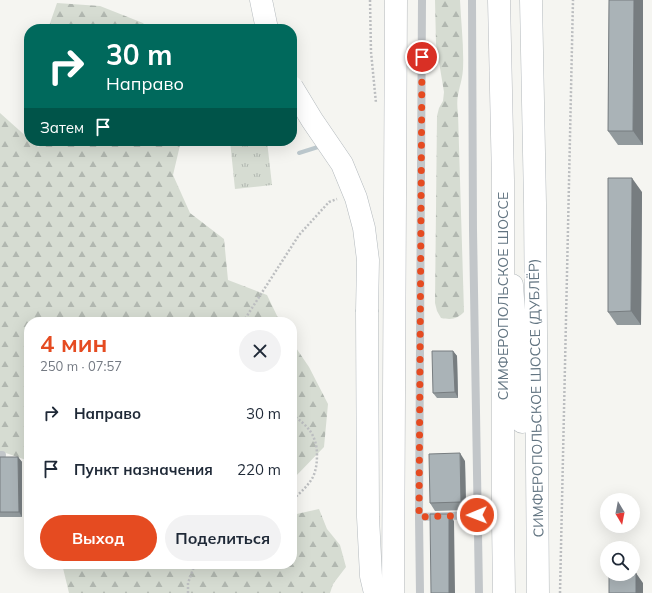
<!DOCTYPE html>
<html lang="ru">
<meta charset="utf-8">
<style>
:root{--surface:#fff;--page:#f2f2f3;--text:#1f2937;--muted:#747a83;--accent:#e54b21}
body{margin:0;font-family:Mulish,sans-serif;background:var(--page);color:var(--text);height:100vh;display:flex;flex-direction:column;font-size:15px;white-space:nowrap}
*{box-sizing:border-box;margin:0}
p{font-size:13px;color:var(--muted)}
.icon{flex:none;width:22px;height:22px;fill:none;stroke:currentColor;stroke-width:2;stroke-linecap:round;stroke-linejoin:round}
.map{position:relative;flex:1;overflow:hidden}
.details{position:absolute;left:24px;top:317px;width:273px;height:252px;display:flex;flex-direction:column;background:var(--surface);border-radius:16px;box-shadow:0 4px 16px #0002}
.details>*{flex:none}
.top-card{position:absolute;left:24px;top:24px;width:273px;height:122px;border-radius:16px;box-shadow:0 4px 16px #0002;background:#00695c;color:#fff;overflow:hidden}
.needle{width:26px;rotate:170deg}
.tools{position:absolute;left:600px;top:493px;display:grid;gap:8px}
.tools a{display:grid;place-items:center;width:40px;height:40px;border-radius:50%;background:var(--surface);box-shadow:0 4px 16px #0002;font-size:20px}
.pin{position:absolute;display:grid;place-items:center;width:34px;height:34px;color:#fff;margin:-17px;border:2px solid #fff;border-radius:50%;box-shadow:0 1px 4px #0007}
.me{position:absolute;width:44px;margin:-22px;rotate:269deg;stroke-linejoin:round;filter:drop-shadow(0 0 3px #0008)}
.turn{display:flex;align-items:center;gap:14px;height:84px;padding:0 16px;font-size:18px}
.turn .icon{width:52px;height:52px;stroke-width:2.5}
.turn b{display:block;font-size:28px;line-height:34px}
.then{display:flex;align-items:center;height:38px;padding:0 16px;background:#0003;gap:8px;font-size:15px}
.round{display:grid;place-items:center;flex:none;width:42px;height:42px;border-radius:21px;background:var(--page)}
.head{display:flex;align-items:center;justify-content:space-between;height:68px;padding:0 16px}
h1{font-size:24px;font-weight:700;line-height:30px;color:var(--accent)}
.button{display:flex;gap:8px;margin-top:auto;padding:8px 16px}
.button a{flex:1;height:46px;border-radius:24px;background:var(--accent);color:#fff;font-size:16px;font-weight:700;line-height:46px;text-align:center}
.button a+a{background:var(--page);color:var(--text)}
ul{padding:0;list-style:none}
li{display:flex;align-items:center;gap:12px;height:56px;padding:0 16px}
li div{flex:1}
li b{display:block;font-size:15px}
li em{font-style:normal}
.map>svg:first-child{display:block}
</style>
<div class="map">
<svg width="652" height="593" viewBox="0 0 652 593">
<defs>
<pattern id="forest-firs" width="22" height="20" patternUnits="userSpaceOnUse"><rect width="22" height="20" fill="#d6dcd2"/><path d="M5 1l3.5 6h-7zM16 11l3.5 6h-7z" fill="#b1b7b0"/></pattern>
<pattern id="park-tufts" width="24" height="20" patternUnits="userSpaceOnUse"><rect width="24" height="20" fill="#d6dcd2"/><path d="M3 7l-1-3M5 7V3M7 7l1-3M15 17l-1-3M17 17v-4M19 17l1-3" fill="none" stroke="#b1b7b0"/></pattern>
</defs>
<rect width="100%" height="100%" fill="#f5f5f1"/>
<path fill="url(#forest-firs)" d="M435 0H460C461 23 464 46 463 69 462 86 455 94 458 113L464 312C457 319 452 320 441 318L437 311 435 303 437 116 439 108 443 101 444 92 436 44Z
M57 3 100 6 143 23 148 29H48Z
M0 113 29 139V141H31L38 147 51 141H181L173 175 190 213 224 239 228 280 267 295 280 322H29V461L0 451Z
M292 342 309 367 328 404 324 447 295 477 292 476Z
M319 509 327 529 340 545 346 567 333 584 330 593H69L62 564H292V515Z"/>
<path fill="url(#park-tufts)" d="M230 141H267L272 185 235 189Z"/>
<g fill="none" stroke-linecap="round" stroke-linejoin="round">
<path stroke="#bbc7cc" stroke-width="4" d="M299 153 318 147"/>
<defs>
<path id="secondary" d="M261 0 267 29
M531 0 535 203 538 593
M512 285 522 422
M367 312 368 517 371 576 375 593"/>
<path id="primary" d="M499 0 503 180V519L504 593
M393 593 396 0"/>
</defs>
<use href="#secondary" stroke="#b4babe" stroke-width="23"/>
<use href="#primary" stroke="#b5b9bd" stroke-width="23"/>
<path stroke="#bcbec0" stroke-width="2.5" stroke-dasharray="2 2" stroke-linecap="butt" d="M370 0 371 52 376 103
M243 322 299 235 329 202 337 199
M292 415C308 425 317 436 317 455 317 463 316 470 313 477 308 486 300 493 292 500
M188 593V583L195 564
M560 593 573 0"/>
<path stroke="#c2c6c9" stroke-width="8" d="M472 0 473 230 479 593
M0 455H2
M419 517 477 515
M420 593 419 517 422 0"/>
<use href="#secondary" stroke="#fff" stroke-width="22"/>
<use href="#primary" stroke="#fff" stroke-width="22"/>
<defs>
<path id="secondary-bridge" d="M292 87 312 120 342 164 356 198 364 228 368 260 367 312"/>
</defs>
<use href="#secondary-bridge" stroke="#b4babe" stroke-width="23" stroke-linecap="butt"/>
<use href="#secondary-bridge" stroke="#fff" stroke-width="22"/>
</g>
<path fill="#929a9d" d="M609 0H643V145H618L608 131Z
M642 192 641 325H617L608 312Z
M453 351 457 356 458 398H437L433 393Z
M0 457H18L22 462V517H0Z
M465 461 466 510 435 511 430 503Z"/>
<path fill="#777d80" d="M634 0H643V145L633 131Z
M632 178 642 192 641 325 631 311Z
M453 351 457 356 458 398 455 392Z
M460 453 465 461 466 510 461 502Z
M18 457 22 462V517L19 512Z
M449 514 454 521 455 593H449Z
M636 573 643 583V593H636Z"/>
<path fill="#aab3b7" stroke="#777d80" d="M609 0H634L633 131H608Z
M608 178H632L631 311 608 312Z
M432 351H453L455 392 433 393Z
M460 453 461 502 430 503 429 454Z
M0 457H18L19 512H0Z
M430 514H449V593H431Z
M633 573H636V593H609V574H633Z"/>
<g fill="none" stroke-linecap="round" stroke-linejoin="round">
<path stroke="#e54b21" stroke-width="7" stroke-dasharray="0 12.6" d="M422 57 419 517 477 515"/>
</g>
<g text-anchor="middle" stroke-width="4" stroke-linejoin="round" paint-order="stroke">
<g font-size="14" fill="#637582" stroke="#fff">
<text transform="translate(503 296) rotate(-90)" y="5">СИМФЕРОПОЛЬСКОЕ ШОССЕ</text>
<text transform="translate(536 398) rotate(-91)" y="5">СИМФЕРОПОЛЬСКОЕ ШОССЕ (ДУБЛЁР)</text>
</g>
</g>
</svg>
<div class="tools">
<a><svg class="needle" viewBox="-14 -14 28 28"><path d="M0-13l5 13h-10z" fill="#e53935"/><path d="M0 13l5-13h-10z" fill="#747a83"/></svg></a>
<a><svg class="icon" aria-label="search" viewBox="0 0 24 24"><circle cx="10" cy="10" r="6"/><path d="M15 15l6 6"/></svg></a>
</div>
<div class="pin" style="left:422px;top:57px;background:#d93025"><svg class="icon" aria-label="arrive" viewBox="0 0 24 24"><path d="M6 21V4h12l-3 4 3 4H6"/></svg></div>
<svg class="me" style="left:477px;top:515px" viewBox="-20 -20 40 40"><circle r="17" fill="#e54b21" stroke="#fff" stroke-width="3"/><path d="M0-11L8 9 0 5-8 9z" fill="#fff"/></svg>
<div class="top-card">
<div class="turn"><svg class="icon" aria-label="right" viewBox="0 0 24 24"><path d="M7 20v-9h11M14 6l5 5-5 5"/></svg><div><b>30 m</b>Направо</div></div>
<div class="then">Затем<svg class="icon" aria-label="arrive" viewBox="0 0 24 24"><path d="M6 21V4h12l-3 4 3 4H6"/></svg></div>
</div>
<section class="details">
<div class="head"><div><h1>4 мин</h1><p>250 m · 07:57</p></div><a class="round"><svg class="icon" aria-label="close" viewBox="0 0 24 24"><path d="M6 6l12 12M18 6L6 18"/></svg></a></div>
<ul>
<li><svg class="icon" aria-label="right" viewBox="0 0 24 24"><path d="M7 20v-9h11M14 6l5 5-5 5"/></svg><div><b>Направо</b></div><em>30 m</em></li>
<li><svg class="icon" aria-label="arrive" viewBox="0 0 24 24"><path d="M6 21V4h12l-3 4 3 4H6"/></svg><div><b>Пункт назначения</b></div><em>220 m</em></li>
</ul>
<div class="button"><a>Выход</a><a>Поделиться</a></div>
</section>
</div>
